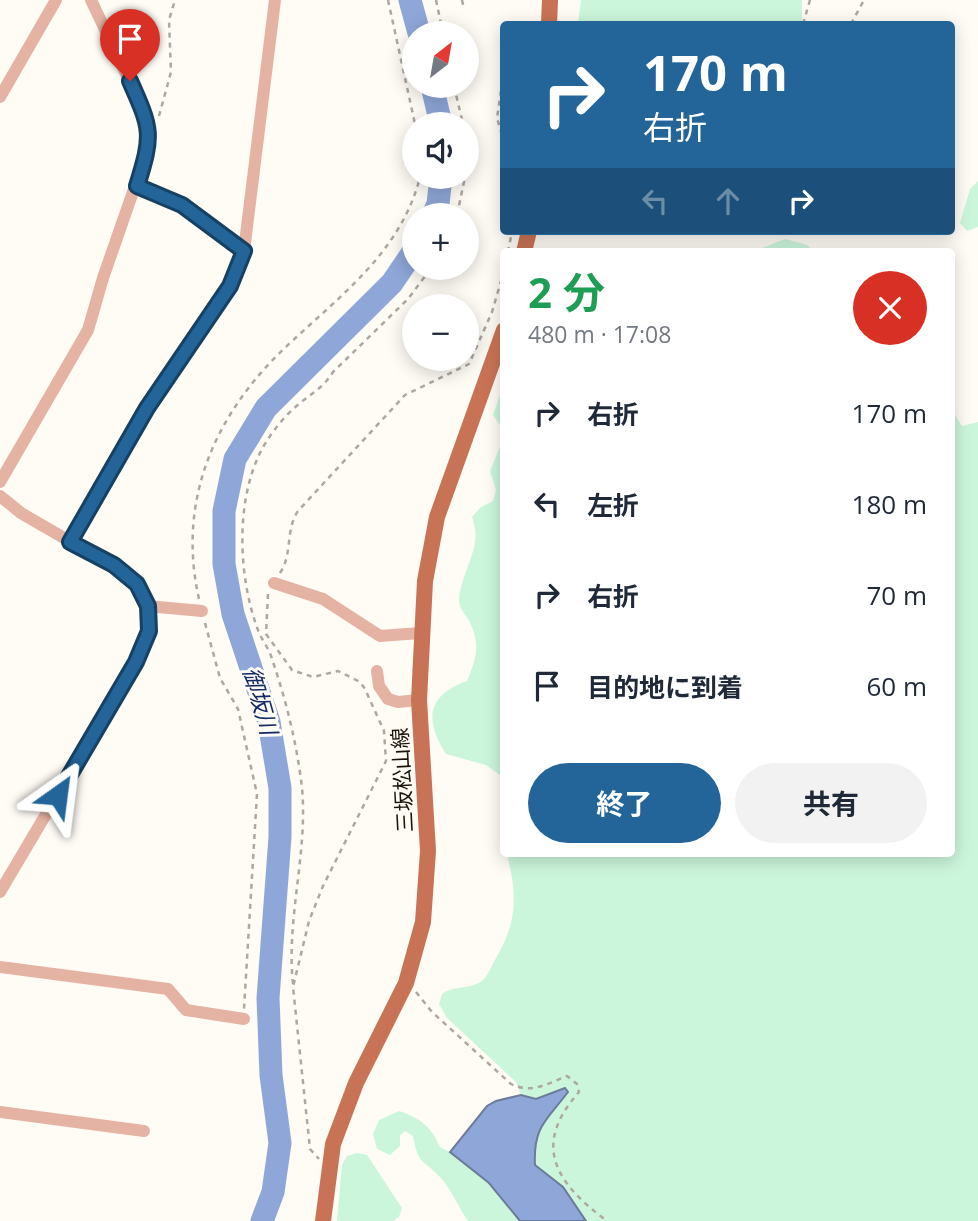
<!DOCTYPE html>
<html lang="ja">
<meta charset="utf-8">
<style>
:root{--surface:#fff;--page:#f2f2f3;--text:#1f2937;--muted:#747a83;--accent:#236499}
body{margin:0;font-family:"Open Sans","Noto Sans JP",sans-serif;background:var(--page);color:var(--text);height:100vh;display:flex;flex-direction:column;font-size:26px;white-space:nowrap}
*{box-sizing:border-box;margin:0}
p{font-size:23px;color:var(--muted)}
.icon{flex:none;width:38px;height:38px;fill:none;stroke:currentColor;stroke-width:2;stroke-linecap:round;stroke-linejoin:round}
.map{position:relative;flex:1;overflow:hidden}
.sheet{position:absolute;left:500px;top:248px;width:455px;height:609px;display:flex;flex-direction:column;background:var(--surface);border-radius:7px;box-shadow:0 4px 18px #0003}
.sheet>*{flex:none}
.hud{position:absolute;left:500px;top:21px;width:455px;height:214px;border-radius:7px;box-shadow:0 4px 18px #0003;background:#236499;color:#fff;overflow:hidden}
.needle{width:46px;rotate:31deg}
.buttons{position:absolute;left:402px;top:21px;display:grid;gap:14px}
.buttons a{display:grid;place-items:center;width:77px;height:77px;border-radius:50%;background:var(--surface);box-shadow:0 4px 18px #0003;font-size:35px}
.pin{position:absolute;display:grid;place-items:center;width:60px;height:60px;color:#fff;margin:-72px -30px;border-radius:50% 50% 50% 0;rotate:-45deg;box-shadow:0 0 7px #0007}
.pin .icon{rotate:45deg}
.me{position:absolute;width:77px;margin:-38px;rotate:31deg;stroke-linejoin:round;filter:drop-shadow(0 0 5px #0008)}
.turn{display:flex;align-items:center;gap:24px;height:147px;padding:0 28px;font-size:32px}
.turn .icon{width:91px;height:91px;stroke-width:2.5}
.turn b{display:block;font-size:49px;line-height:60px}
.lanes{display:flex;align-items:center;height:66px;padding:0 28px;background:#0003;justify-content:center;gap:35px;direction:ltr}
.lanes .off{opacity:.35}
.round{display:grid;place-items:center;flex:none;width:74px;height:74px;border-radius:37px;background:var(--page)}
.summary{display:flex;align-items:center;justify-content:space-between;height:119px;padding:0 28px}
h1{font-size:42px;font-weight:700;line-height:52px;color:#1e9e55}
.cta{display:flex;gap:14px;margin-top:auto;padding:14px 28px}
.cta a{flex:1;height:80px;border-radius:42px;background:var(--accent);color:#fff;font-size:28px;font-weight:700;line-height:80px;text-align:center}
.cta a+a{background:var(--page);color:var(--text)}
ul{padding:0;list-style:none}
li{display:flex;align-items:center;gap:21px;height:91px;padding:0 28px}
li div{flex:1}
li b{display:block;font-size:26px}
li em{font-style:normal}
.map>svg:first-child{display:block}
</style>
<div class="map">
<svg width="978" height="1221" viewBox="0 0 978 1221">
<rect width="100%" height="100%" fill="#fffbf5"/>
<path fill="#ccf6dc" d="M581 0H802V24H578Z
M978 181V227L967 231 960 223 970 189Z
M785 239 807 245 815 252H752Z
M504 384V431L493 415Z
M952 410 962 426 978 422V1221H586L563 1187 536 1165C533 1120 552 1124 565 1088L536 1099 521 1095 516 1082 447 1018 439 1004 442 994C454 985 469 990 482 981 488 976 492 965 496 958 518 920 517 895 507 854H952Z
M504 437V778L486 765 446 754C424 720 427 695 467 681 477 657 481 642 468 619 464 613 459 607 459 600 461 570 484 547 472 517L481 507 493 501 496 490 490 471Z
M399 1111C420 1118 431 1126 440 1147 472 1161 499 1194 520 1221H468C458 1207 452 1190 440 1177 423 1159 418 1165 413 1136L405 1131 400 1135V1146L390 1155 377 1149 373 1134 379 1120Z
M357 1153 367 1155 402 1208 399 1217 393 1221H337L342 1165 347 1156Z"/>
<path fill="#8fa7d8" stroke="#6c7b9a" stroke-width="2" d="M565 1088 568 1092C547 1120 533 1126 535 1165L563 1187 586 1221H520L489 1183 450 1152 487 1106 496 1101 521 1095 536 1099Z"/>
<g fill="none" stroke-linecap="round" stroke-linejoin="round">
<path stroke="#8fa7d8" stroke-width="23" d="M410 0 419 33
M432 86 441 124
M433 215 438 204 441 177
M262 1221 273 1192 280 1143 271 1075 268 998 280 837V788L269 722 233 614 224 564V511L235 459 266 408 392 283 415 249"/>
<path stroke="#ada8a0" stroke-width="2.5" stroke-dasharray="5 5" stroke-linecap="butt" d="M388 0 415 124
M436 0 443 33
M462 0 464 9
M803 24 810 0
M851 24 864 0
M504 71 497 118 504 142
M454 86 463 124
M159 116 171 72 169 20 175 0
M457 215 465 177
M508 252 512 231
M280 573C293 554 285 530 298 511L405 395 469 364 492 312 504 271
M268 594 266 634 292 670 313 677 338 671 360 682 365 689 384 731 386 761 323 886 309 921 293 987 310 1149 319 1159
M199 599C176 497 217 410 291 342 344 293 402 249 420 177
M205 623 220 678 238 709 257 794 244 1009
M293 984C286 919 308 853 302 788 297 744 286 700 272 659 269 648 262 641 258 630 238 577 235 500 262 449 271 433 284 416 299 404 312 393 324 387 333 372L408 299 431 268
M416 992 432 1012 511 1084C531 1094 547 1084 567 1076L577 1084 579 1092C531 1146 556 1183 607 1221"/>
<path stroke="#e4b3a3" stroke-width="12" d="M0 97 56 0
M244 251 275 0
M0 482 88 330 103 278 150 143 148 120 91 0
M0 496 21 513 126 574C154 601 152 629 136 662L0 892
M70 542 147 408 230 287 244 251 182 205 137 185
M274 583 323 599 380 636 420 633
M147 606 202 611
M377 671 379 686 388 699 398 702 419 700
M0 967 168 989 186 1010 244 1019
M0 1112 144 1131"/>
<path stroke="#c97356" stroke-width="16" d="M549 24 550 0
M524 252 529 231
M323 1221 333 1144 356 1083 406 983 423 922 428 851 419 700 425 581 437 517 504 330"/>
</g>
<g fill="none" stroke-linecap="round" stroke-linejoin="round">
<defs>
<path id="route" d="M58 795 136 662 149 631 148 606 137 584 114 565 70 542 147 408 230 286 244 251 182 205 137 186C153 134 152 130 130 81"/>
</defs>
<use href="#route" stroke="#174163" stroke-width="18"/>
<use href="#route" stroke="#236499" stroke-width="12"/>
</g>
<g text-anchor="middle" stroke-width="6" stroke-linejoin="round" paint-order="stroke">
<g font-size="21" fill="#1b1409" stroke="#fffbf5">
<text transform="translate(403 780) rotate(-93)" y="7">三坂松山線</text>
</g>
<g font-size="23" font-style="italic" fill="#122b65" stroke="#fffbf5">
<text transform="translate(260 701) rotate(74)" y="8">御坂川</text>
</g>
</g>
</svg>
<div class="buttons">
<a><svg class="needle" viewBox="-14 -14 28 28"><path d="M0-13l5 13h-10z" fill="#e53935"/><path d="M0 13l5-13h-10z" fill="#747a83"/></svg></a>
<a><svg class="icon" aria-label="sound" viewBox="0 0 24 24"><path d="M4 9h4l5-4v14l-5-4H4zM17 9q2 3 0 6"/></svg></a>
<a>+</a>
<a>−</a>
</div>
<div class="pin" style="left:130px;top:81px;background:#d93025"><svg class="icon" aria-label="arrive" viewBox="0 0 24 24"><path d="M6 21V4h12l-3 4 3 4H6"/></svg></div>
<svg class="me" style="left:58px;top:795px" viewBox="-20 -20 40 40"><path d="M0-17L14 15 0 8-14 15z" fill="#236499" stroke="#fff" stroke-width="4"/></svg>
<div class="hud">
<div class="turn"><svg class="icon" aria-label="right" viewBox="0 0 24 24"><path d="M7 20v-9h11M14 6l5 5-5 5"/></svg><div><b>170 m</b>右折</div></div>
<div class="lanes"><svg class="icon off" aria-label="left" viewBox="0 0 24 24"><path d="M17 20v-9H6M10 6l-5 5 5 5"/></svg><svg class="icon off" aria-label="ahead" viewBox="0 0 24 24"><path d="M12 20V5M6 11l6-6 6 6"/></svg><svg class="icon" aria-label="right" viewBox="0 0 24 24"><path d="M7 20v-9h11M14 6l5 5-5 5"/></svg></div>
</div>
<section class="sheet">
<div class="summary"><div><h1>2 分</h1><p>480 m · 17:08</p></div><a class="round" style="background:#d93025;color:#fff"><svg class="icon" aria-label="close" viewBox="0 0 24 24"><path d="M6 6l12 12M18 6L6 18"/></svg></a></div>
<ul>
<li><svg class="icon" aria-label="right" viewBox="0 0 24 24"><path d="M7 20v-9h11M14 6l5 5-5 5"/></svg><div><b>右折</b></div><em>170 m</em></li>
<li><svg class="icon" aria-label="left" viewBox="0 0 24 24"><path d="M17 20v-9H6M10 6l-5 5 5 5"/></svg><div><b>左折</b></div><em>180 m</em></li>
<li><svg class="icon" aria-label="right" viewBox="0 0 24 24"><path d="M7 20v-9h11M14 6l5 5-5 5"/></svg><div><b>右折</b></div><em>70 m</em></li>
<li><svg class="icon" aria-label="arrive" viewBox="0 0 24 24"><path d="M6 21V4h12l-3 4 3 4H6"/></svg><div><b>目的地に到着</b></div><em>60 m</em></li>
</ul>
<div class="cta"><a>終了</a><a>共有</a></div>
</section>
</div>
